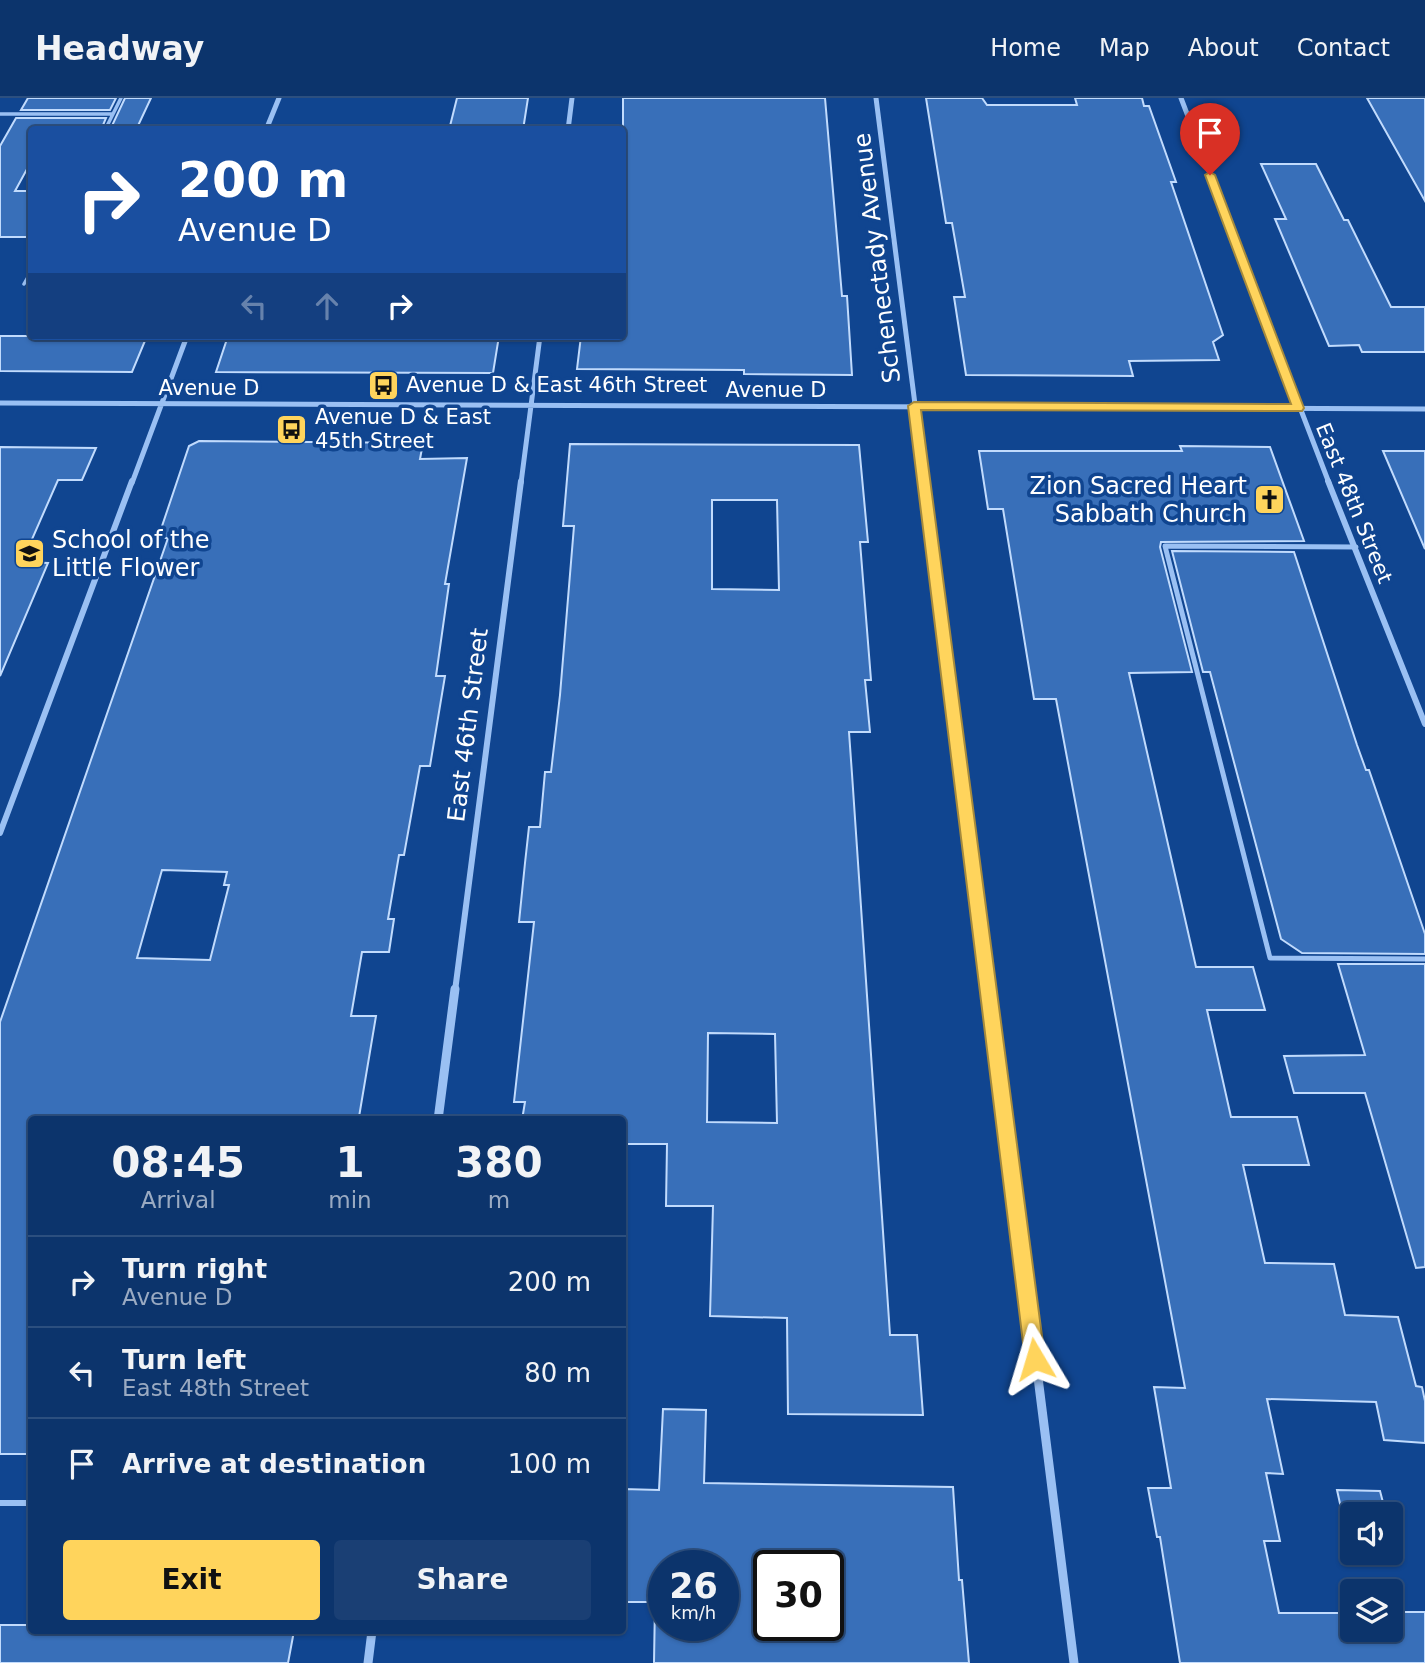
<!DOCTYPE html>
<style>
:root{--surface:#0c346c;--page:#1a3f74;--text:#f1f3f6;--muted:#9aaac2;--line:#2c4f7f;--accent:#ffd45c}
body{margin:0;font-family:"DejaVu Sans",sans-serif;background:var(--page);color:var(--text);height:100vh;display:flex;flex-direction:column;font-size:26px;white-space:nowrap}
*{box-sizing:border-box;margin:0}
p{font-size:23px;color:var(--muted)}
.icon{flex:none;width:38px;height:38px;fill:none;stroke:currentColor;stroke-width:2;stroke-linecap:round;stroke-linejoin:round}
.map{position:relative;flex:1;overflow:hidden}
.drawer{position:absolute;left:28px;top:1018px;width:598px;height:518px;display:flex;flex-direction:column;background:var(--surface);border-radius:7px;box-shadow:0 2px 5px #0004,0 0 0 2px var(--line)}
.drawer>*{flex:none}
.hud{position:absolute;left:28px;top:28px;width:598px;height:214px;border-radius:7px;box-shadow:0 2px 5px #0004,0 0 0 2px var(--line);background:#1a4fa0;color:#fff;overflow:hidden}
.fabs{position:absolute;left:1340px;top:1404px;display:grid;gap:14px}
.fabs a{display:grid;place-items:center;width:63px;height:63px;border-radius:7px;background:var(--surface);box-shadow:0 2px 5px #0004,0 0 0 2px var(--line);font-size:35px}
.speed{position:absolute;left:648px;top:1452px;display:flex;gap:14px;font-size:35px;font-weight:700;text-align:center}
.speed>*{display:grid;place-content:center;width:91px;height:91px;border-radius:50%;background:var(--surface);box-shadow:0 2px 5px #0004,0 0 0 2px var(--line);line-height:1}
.speed small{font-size:18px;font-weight:400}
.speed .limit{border:4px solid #111;border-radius:10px;background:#fff;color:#111}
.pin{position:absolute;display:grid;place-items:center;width:60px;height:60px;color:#fff;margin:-72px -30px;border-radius:50% 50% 50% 0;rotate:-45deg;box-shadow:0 0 7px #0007}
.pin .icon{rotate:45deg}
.me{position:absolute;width:77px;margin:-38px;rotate:353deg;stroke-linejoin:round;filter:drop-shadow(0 0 5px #0008)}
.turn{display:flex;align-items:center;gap:24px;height:147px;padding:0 35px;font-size:32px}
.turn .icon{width:91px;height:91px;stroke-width:2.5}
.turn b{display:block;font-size:49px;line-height:60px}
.lanes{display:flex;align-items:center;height:66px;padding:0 35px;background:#0003;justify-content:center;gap:35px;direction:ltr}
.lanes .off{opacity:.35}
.eta{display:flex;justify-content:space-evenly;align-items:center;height:119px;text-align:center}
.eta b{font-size:42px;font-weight:700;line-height:49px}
.button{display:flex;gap:14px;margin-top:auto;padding:14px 35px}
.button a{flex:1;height:80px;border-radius:7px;background:var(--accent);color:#111;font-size:28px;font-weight:700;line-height:80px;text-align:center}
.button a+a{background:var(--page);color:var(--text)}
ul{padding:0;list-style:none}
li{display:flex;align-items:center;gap:21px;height:91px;padding:0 35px;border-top:2px solid var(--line)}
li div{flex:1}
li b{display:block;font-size:26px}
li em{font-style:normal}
header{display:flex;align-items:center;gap:42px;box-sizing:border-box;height:98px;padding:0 35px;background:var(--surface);border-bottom:2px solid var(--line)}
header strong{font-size:33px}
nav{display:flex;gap:38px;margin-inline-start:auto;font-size:24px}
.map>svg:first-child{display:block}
</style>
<header>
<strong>Headway</strong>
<nav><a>Home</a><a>Map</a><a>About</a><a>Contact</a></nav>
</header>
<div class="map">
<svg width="1425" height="1565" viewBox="0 0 1425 1565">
<rect width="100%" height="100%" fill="#104590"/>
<path fill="#386fb9" stroke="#c1dbfd" stroke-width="2" fill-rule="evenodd" d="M28 0H116L110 12H21Z
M125 0H151L136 32H110Z
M457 0H528L523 32H449Z
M623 0H825L842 198H847L852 277 744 276V272L577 271 581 238H623Z
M926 0H982L987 7H1077L1075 0H1142L1144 8H1149L1176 84H1171L1223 237 1213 244 1219 262 1129 263 1133 278 966 277 954 199H965L952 125H946Z
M1367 0H1425V103Z
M16 20H106L101 32H32V62L15 93H32V139H0V48Z
M1261 66H1316L1344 122H1348L1391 209H1425V254H1362L1359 247 1329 248 1275 121H1286Z
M0 238H147L132 274 0 273Z
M228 238H499L493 275 216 274Z
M199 343 423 345 420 361 467 360 445 486H449L436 578H445L430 668H420L404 757H399L388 821H394L389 854H362L351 918H376L359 1019 204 1018 203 1022H32V1356H0V924L168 440H158L189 348ZM162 772 227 774 224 787H229L210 862 137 860Z
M570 346 859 347 868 444H860L871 582H865L870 634H849L852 676 890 1237H917L923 1317 788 1316 787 1220 710 1218 713 1108H666L667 1046H623V1022H522L525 1004H514L534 824H519L525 765 529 729H540L545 674H551L560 597 574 428H563ZM712 402H777L779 492 712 491ZM708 935 775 936 777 1025 707 1024Z
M1180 348 1270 349 1304 443 1161 444 1160 449 1192 574 1129 575 1196 869H1253L1265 912H1207L1231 1019H1297L1309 1067H1243L1265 1165 1334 1166 1345 1217 1398 1219 1416 1288 1422 1289 1425 1303V1345L1384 1342 1376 1304 1267 1301 1283 1376 1266 1375 1280 1443H1264L1279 1515H1353V1531H1391V1514H1425V1565H1180L1160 1439H1157L1148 1390H1171L1154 1289 1185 1290 1056 601H1034L1003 411H988L979 353H1182Z
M0 349 96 350 82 382H58L22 464 48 465 0 578Z
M1383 353H1425V451Z
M1172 453 1294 454 1357 647 1366 672H1369L1425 836V856L1302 855 1281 841 1210 574H1203Z
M1338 866H1425V1169L1416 1170 1365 995H1294L1284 958 1365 957Z
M663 1311 706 1312 704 1385 953 1389 959 1482H962L969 1565H654L655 1504H623V1391L659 1392ZM663 1468H723V1528H663ZM768 1468H828V1528H768Z
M1337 1392 1380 1393 1386 1416H1353V1446H1349Z
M0 1527H32V1533H294L288 1565H0Z"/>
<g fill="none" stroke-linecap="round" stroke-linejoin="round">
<path stroke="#9ac0f3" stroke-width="3.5" d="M0 16H113
M105 32 121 0
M24 186 32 172"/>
<path stroke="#9ac0f3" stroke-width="5" d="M1356 449 1165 448 1270 860 1425 861"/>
<path stroke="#9ac0f3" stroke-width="6" d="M0 1405H32"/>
<path stroke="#9ac0f3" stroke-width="5" d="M876 0 925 385
M1181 0 1329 385
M266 32 279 0
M568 32 572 0
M0 305 1425 311
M132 385 187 238
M521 385 540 238"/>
<path stroke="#9ac0f3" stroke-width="6" d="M924 383 989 893
M1328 383 1425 626
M0 735 132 383
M455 893 521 383"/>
<path stroke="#9ac0f3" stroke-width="9" d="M989 891 1074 1565
M438 1022 455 891
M368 1565 372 1533"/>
</g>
<path fill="#ffd45c" stroke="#a68a3c" stroke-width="2" d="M1210 74 1215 77 1304 310 1302 313 921 312 1045 1261 1042 1268 1035 1270 1028 1268 1025 1261 908 308 914 304 1291 306 1205 77Z"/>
<defs>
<symbol id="bus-square" viewBox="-11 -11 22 22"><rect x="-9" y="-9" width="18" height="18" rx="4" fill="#ffd45c" stroke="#104590"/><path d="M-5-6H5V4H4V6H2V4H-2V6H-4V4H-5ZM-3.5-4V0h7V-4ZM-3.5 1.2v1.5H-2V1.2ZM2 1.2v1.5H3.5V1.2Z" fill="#111"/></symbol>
<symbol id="church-square" viewBox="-11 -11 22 22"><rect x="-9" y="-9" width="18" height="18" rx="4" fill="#ffd45c" stroke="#104590"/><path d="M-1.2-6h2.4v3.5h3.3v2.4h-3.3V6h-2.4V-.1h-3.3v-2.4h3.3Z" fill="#111"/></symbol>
<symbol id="school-square" viewBox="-11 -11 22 22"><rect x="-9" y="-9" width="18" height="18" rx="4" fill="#ffd45c" stroke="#104590"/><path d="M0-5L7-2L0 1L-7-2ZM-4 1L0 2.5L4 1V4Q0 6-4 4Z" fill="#111"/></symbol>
</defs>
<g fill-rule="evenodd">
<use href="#bus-square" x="366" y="270" width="35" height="35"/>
<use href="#bus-square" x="274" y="314" width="35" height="35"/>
<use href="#church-square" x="1252" y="384" width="35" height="35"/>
<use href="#school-square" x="12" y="438" width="35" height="35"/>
</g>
<g text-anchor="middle" stroke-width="7" stroke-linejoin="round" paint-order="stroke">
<g font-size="21" fill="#fff" stroke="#104590" text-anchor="start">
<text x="406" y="294">Avenue D &amp; East 46th Street</text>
<text x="315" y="326">Avenue D &amp; East<tspan x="315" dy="24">45th Street</tspan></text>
</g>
<g font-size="21" fill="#fff" stroke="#104590">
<text x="209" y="297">Avenue D</text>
<text x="776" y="299">Avenue D</text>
<text transform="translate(1354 405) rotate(68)" y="7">East 48th Street</text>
</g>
<g font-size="24" fill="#fff" stroke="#104590">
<text transform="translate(877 160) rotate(-97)" y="8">Schenectady Avenue</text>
<text transform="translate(468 627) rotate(-83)" y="8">East 46th Street</text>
</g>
<g font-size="24" fill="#fff" stroke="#104590" text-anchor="end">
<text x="1247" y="396">Zion Sacred Heart<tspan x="1247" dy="28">Sabbath Church</tspan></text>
<text x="52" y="450" text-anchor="start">School of the<tspan x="52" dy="28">Little Flower</tspan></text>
</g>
</g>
</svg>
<div class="fabs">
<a><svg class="icon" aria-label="sound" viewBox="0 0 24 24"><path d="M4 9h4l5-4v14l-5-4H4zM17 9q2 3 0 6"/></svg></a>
<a><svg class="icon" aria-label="layers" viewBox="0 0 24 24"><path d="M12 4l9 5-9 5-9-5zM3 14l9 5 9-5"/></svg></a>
</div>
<div class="speed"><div>26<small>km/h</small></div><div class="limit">30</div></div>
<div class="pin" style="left:1210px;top:77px;background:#d93025"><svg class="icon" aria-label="arrive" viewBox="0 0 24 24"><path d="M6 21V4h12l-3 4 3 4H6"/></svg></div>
<svg class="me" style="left:1035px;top:1261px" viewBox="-20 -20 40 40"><path d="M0-17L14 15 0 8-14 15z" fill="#ffd45c" stroke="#fff" stroke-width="4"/></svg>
<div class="hud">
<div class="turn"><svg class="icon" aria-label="right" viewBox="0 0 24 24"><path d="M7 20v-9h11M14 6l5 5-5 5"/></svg><div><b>200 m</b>Avenue D</div></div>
<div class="lanes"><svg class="icon off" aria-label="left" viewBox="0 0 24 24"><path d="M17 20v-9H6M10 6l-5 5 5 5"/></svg><svg class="icon off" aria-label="ahead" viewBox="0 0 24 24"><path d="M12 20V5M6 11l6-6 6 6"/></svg><svg class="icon" aria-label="right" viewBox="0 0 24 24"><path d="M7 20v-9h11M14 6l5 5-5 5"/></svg></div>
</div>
<section class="drawer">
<div class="eta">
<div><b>08:45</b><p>Arrival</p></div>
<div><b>1</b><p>min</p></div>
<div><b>380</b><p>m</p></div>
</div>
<ul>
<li><svg class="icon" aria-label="right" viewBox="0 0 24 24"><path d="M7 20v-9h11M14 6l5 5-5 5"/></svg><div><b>Turn right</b><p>Avenue D</p></div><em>200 m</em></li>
<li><svg class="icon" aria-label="left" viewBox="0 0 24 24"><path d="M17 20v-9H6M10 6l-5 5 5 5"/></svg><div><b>Turn left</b><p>East 48th Street</p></div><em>80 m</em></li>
<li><svg class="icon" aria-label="arrive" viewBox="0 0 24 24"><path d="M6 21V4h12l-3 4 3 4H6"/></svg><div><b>Arrive at destination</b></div><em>100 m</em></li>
</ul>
<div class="button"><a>Exit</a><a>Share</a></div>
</section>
</div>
